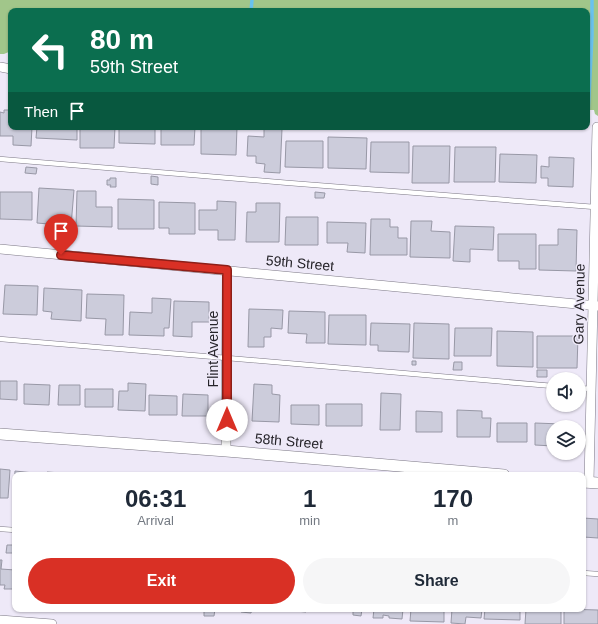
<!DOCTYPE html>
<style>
:root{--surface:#fff;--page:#f6f6f7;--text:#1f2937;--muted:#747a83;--accent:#d93025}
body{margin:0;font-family:Arial,sans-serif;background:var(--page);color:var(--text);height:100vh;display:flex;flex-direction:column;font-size:15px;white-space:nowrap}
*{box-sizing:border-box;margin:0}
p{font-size:13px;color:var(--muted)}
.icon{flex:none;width:22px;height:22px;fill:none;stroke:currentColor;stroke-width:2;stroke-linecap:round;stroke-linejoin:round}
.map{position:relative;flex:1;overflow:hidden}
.drawer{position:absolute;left:12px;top:472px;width:574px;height:140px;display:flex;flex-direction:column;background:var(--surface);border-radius:8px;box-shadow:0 1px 3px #0004}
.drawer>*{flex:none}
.banner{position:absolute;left:8px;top:8px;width:582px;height:122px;border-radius:8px;box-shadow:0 1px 3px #0004;background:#0b6e4f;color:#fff;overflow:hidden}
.fabs{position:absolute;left:546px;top:372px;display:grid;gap:8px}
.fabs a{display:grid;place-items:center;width:40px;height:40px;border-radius:50%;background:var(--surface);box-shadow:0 1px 3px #0004;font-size:20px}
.pin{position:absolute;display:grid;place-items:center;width:34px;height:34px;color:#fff;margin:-41px -17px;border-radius:50% 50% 50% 0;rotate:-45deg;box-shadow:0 0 4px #0007}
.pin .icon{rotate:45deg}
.me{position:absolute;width:44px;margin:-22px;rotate:0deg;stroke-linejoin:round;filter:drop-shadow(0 0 3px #0008)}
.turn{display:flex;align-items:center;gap:14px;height:84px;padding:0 16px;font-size:18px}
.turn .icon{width:52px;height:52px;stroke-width:2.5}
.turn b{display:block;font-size:28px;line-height:34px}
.then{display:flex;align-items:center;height:38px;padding:0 16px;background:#0003;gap:8px;font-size:15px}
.eta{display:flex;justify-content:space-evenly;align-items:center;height:68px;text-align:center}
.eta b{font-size:24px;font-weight:700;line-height:28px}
.action{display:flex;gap:8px;margin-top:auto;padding:8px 16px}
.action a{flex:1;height:46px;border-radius:24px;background:var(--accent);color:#fff;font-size:16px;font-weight:700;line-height:46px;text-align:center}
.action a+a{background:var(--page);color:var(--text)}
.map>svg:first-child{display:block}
</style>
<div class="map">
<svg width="598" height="624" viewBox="0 0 598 624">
<rect width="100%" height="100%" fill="#eee9f8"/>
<path fill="#a1c68a" d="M0 0H598V116L595 114 594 110H587V11H11V51L4 54H0Z"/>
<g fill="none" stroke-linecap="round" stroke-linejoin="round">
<path stroke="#69c2ef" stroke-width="3.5" d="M251 11 252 0
M588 116 592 35V0"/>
</g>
<path fill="#ccccdb" stroke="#9898a6" d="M4 110H11V127H32L31 146 13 145V136H0V112L4 113Z
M37 127H77V140L36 138Z
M80 127H115L114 148H80Z
M119 127H155V144L119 143Z
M161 127H195L194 145H161Z
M201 127H237L236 155 201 154Z
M264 129H282L280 173 264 172 265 164 256 163V156H247L248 136 264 137Z
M328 137 367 138 366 169 328 168Z
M286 141H323V168L285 167Z
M371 142H409V173L370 172Z
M413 146H450L449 183H412Z
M455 147H496L495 182H454Z
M500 154 537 155 536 183 499 182Z
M549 157 574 158 573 187 548 186V178H541V166L549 167Z
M26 167 37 168 36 174 25 173Z
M151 176 158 177V185L151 184Z
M110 178H116V187H110L111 185H107V180H110Z
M39 188 74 190 71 226 37 223Z
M77 191H96V207H112V227L76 226Z
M0 192H32V220L0 219Z
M315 192 325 193 324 198H315Z
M118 199 154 200V229H118Z
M217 201 236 202 235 240H218V230H199V210H217Z
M159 202 195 203V234H169V228H159Z
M256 203H280L279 242H246L247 212H256Z
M286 217H318V245H285Z
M371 219H390V227H398V238H407V255H370Z
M411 221H432L431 231 450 232V258L410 257Z
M327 222 366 223 365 253 347 252 348 243H327Z
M455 226 494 227 493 250 470 249V262L453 261Z
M558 229 577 230 576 271 539 270V245H558Z
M498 234H536V269H519V261H498Z
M5 285 38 286 37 315 3 314Z
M44 288 82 290 81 321 51 319 52 312 43 311Z
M87 294 124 295 123 335H105L106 319 86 318Z
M152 298 171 299 169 328H164V336L129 335 130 312 152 313Z
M174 301 209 302V322H192V337L173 336Z
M249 309 283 310 282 329 271 328V337H264V347H248Z
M289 311 325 312V343H306L307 334 288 333Z
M329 315H366V345L328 344Z
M371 323 410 324 409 352 378 351V345H370Z
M414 323 449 324V359L413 358Z
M455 328H492L491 356H454Z
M497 331 533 332V367L497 366Z
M537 336H578L577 368H537Z
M412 361H416V365H412Z
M454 362H462V370H453Z
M537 370H547V377H537Z
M0 381H17V400L0 399Z
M128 383 146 384 145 411 118 410 119 391H128Z
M24 384 50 385 49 405 24 404Z
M254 384 272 385V394L280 395 279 422 252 421Z
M59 385H80V405H58Z
M85 389H113V407H85Z
M381 393 401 394 400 430H380Z
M183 394 208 395V416H182Z
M149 395 177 396V415H149Z
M326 404H362V426H326Z
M291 405H319V425L291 424Z
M457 410 482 411V418H491L490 437H457Z
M416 411 442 412V432H416Z
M497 423H527V442H497Z
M535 423 562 424V427H553V446L535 445Z
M0 469 10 470 8 498H0Z
M15 471 43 474 42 475H15V489H14Z
M47 472 75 474V475H47Z
M583 518 598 519V538L583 537Z
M7 545H15V553H6Z
M0 560H2L1 569 15 570V589H4L5 585H0Z
M204 609H215L214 616H204Z
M241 609H252L251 613 241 612Z
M296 609H312H307L306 612 296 611Z
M345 609H362L361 616 353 615V611L345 610Z
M374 609H403L402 619 389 618V616L383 615V618H373Z
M411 609H444V622L410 621Z
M452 609H482L481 618 466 617 465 624 451 623Z
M485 609H520V620L484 619Z
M526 609H561V624H525Z
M564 609 598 610V624H564Z"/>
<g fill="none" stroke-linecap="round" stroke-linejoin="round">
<defs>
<path id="service" d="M0 159 289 183 595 207
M0 339 227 358 553 386
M579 388 591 389
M0 529 15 530
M583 573 598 574"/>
<path id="minor" d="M0 67 11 69
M0 249 598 306
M226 451 227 271
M589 482 597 127
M0 620 52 624"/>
<path id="tertiary" d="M0 434 226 451 504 475
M583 482 598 483"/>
</defs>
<use href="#service" stroke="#7c7885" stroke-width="5.5"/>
<use href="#minor" stroke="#7c7885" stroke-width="10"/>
<use href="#tertiary" stroke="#7c7885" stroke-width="12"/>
<use href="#service" stroke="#fff" stroke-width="4.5"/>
<use href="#minor" stroke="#fff" stroke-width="9"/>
<use href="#tertiary" stroke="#fff" stroke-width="11"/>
</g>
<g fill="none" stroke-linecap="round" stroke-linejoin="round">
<defs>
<path id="route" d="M61 255 227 270V420"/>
</defs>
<use href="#route" stroke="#8d1f18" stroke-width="10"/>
<use href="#route" stroke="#d93025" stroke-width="7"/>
</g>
<g text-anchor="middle" stroke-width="3" stroke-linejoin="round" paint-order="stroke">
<g font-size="14" fill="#26242a" stroke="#eee9f8">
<text transform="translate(300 263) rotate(5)" y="5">59th Street</text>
<text transform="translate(579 304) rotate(-89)" y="5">Gary Avenue</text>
<text transform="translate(213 349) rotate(-90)" y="5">Flint Avenue</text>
<text transform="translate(289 441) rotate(5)" y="5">58th Street</text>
</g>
</g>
</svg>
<div class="fabs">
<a><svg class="icon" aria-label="sound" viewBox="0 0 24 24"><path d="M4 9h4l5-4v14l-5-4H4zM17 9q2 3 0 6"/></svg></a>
<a><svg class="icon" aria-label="layers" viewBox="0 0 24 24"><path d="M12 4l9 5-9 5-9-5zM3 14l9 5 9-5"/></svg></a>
</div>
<div class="pin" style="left:61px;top:255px;background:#d93025"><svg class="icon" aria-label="arrive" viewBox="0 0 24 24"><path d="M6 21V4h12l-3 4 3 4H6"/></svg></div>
<svg class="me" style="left:227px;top:420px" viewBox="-20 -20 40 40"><circle r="19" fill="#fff"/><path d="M0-13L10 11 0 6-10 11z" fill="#d93025"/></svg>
<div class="banner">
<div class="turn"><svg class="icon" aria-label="left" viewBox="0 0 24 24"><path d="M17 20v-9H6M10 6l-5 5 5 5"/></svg><div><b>80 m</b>59th Street</div></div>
<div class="then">Then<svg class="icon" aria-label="arrive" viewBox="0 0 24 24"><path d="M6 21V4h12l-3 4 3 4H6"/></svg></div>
</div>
<section class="drawer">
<div class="eta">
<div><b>06:31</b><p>Arrival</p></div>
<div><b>1</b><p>min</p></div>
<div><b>170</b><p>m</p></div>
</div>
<div class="action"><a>Exit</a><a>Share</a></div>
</section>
</div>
